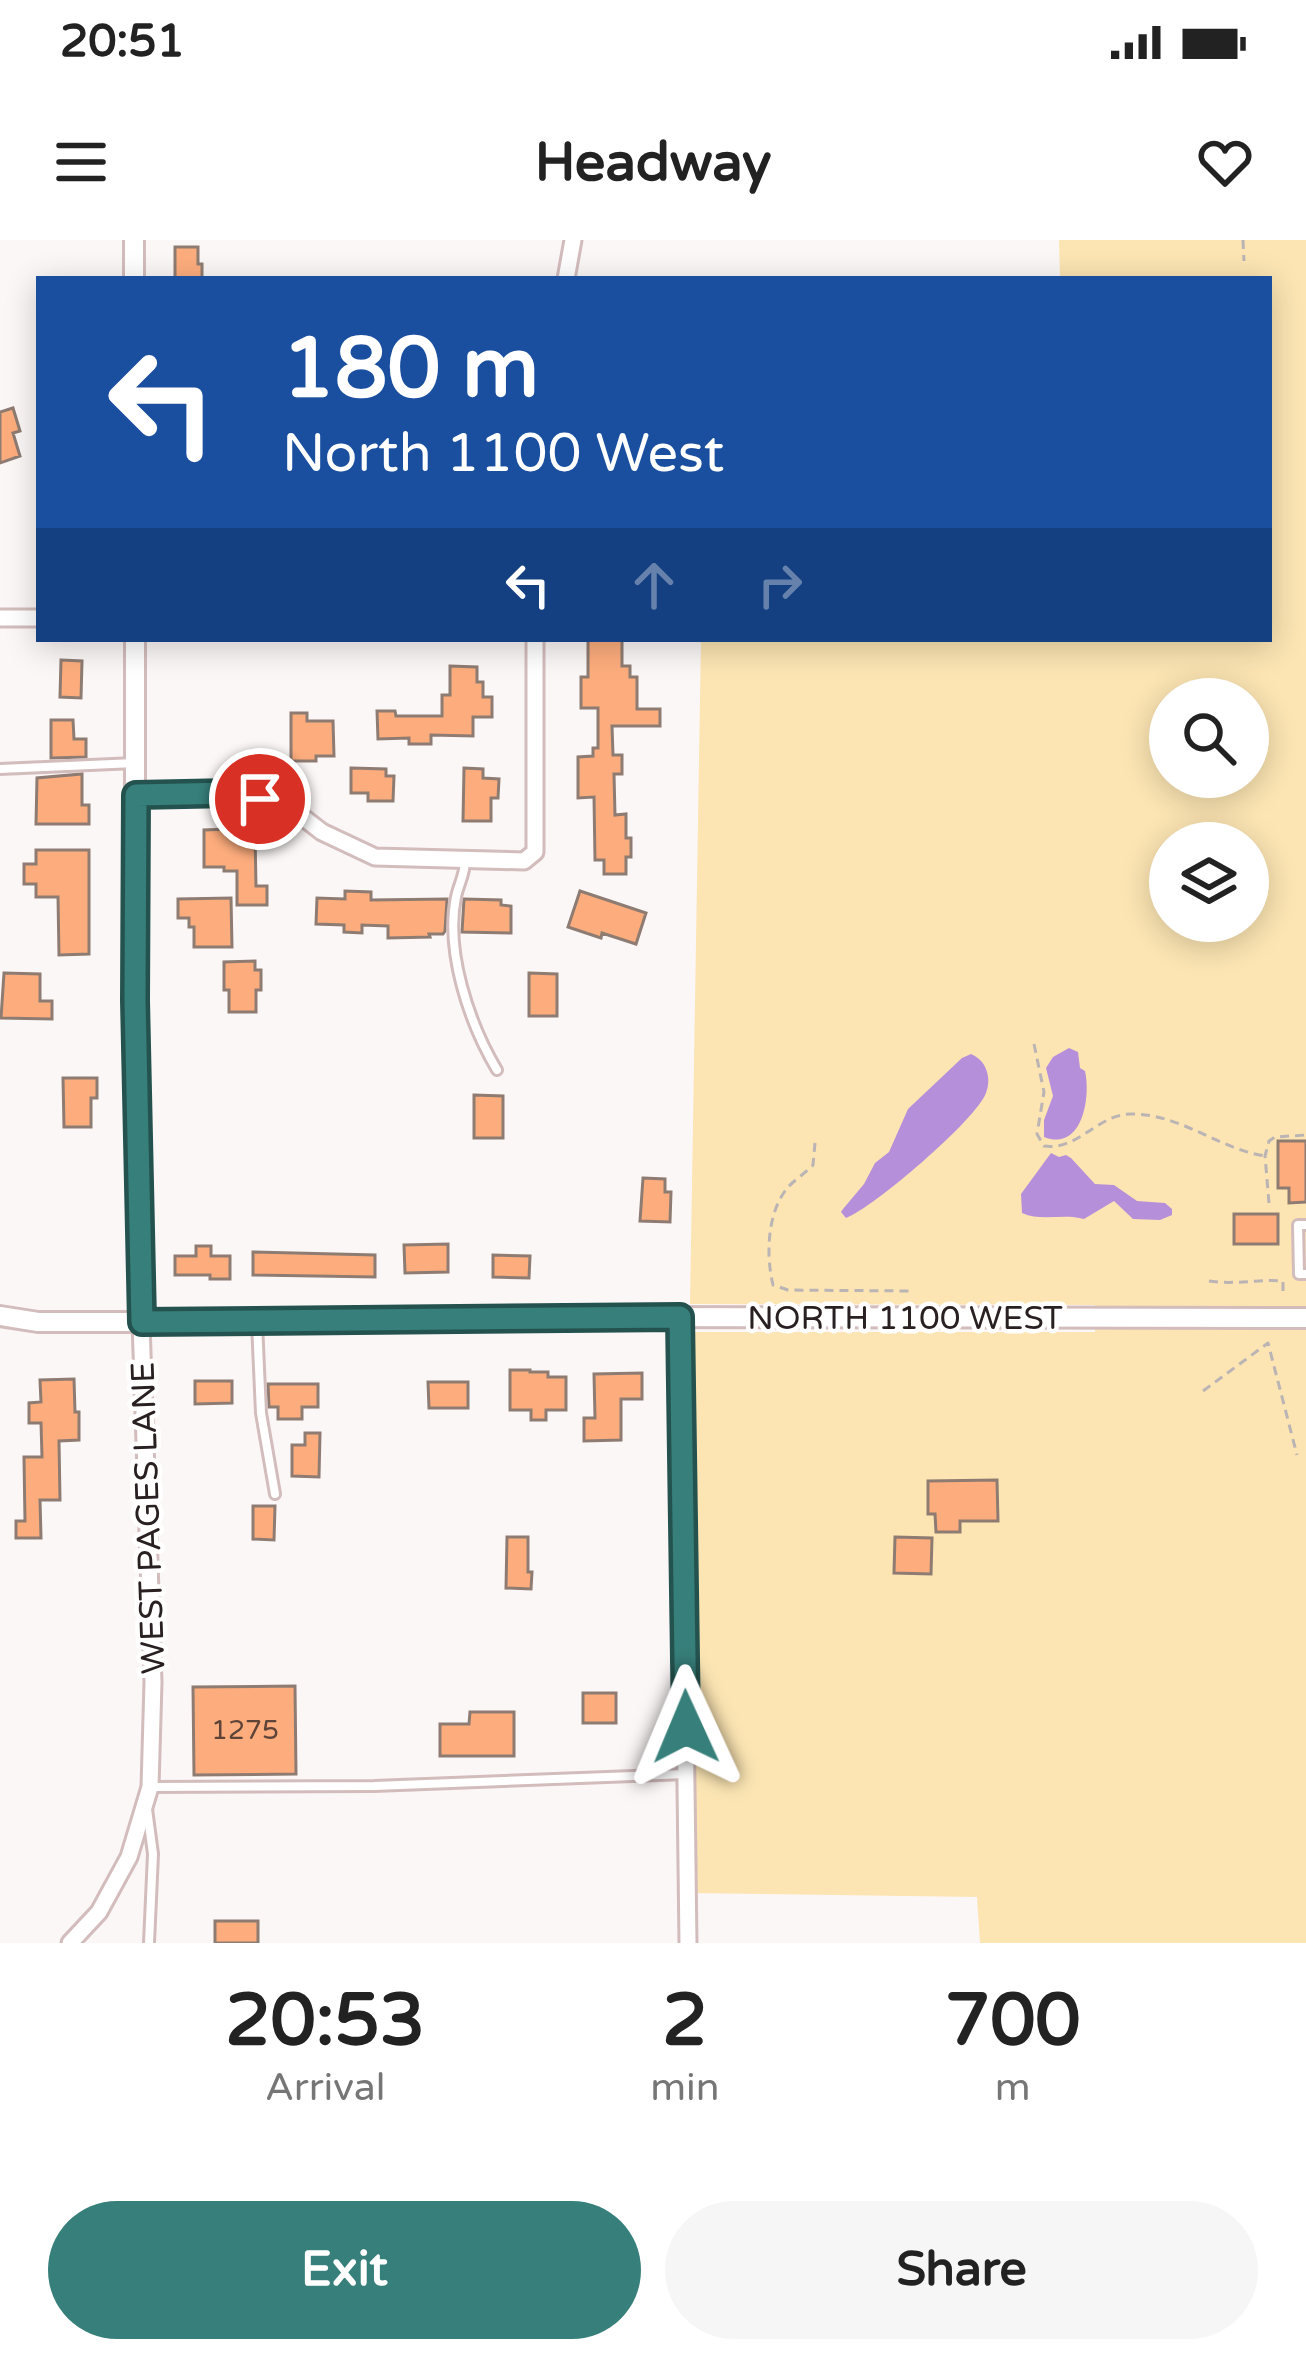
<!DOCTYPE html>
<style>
:root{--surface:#fff;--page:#f6f6f6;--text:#222;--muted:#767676;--accent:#377f7a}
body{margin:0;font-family:"Varela Round",sans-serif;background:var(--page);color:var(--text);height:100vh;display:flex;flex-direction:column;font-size:45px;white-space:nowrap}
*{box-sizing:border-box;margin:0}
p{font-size:39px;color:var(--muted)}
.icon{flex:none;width:66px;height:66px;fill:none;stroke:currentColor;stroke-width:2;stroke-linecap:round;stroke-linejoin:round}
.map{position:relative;height:1703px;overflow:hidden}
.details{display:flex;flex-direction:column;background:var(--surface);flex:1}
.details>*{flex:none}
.banner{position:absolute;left:36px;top:36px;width:1236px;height:366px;border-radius:0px;box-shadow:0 6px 30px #0003;background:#1a4fa0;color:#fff;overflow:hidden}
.tools{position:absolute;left:1149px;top:438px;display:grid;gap:24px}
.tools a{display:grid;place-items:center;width:120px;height:120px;border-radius:50%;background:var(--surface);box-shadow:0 6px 30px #0003;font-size:60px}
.pin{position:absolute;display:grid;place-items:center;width:102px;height:102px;color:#fff;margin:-51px;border:6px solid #fff;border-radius:50%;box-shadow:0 3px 12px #0007}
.me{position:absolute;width:132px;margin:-66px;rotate:359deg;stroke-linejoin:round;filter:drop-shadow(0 0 9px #0008)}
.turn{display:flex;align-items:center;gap:42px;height:252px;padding:0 48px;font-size:54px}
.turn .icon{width:156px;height:156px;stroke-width:2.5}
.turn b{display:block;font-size:84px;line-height:102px}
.lanes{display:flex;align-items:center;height:114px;padding:0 48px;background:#0003;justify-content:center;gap:60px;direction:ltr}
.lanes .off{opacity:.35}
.eta{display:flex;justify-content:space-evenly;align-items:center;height:204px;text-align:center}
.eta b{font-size:72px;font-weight:800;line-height:84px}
.primary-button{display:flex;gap:24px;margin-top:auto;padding:24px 48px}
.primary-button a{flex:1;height:138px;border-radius:72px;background:var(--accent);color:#fff;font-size:48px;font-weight:800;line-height:138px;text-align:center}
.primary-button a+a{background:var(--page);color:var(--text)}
.status{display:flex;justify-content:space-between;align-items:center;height:84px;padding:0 60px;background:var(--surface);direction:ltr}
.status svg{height:33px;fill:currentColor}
header{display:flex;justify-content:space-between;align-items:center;height:156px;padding:0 48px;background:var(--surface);font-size:54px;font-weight:800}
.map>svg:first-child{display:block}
</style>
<div class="status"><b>20:51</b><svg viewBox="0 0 49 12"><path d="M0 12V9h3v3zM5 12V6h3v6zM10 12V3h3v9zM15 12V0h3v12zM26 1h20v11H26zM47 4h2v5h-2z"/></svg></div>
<header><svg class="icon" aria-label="menu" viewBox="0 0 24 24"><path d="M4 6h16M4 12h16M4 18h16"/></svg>Headway<svg class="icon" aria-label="heart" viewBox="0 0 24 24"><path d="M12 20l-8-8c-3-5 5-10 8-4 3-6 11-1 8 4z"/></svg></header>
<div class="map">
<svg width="1306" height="1703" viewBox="0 0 1306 1703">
<rect width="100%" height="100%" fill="#fcf7f7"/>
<path fill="#fce5b3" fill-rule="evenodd" d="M1059 0H1306V1703H980L977 1657 688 1653V1092H1095V1065L690 1064 701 399H1269V39H1060ZM1170 459H1248V537H1170ZM1170 603H1248V681H1170Z"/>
<path fill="#b68fda" d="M1069 808 1078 812 1080 828 1085 831C1091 858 1082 912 1044 897V880L1053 856 1046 828 1053 817Z
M971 814C986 820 992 837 986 853 976 880 873 968 846 978L841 972 843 969 864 944 875 923 889 912 908 869 962 818Z
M1051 913 1059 917 1066 915 1071 918 1095 944 1114 945 1137 961 1165 963 1172 969V975L1160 980 1133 979 1114 961 1084 979C1063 973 1042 982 1022 973L1021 954Z"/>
<path fill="#fdad7d" stroke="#8e7c72" stroke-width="3" d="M175 7H198V24H202V39H175Z
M13 168 20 191 13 193 20 216 0 223V172Z
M588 399H622V426H630V437H637V469H660V486H612L613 515H622V534H614L615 575 626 574V598H631V617H626V634H604V620H595L594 557 578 558V517L593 516V508H598V468H581V437H588Z
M61 420 82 421 81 458 60 457Z
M450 426 477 427V442H483V457H492V477H473V496L431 495V504H409V498L378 499 377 471H395L396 476H442V455H450Z
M291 473H307V481H333L334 516H316V521H291Z
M51 480H73L74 499H86V517L51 518Z
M351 528 386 529V536H394L393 561H368V553H351Z
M464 528 483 529V538L499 539 498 558H491V581H463Z
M82 534V565H89V584H36L37 538Z
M229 589V595L255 594 256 646H267V665H237V631H224V627H204V590Z
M36 610H89V714L59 715 58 657H36V644H24V624H36Z
M345 651 371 652V660L447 659 445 691 443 694H429L430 697 388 698V686L362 685V693L344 692V685L316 684 317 658 345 659Z
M580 651 646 673 636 704 602 693 601 698 568 687Z
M231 658 232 707H194V687H189V678H178V659Z
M464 659 501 660V665L511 666V693L462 692Z
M255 721V730H261V750H256V772H229V750H224V722Z
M4 733 40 734V761H52V779L1 778Z
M529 733 557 734V776H529Z
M63 838H97V858H91V887H64Z
M474 855 503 856V898H474Z
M1278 901H1306V962L1289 963V948H1278Z
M643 938 665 939V952H671L670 982 640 981Z
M1234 974H1278V1004H1234Z
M448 1004V1032L405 1033 404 1005Z
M196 1006H211V1016H230V1039H210V1035H175V1016H196Z
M253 1012 375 1015V1037L253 1035Z
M493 1015 530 1016 529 1038 493 1037Z
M510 1130H530V1132H548V1137H566V1170H546V1180H531V1170H510Z
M642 1133V1159H621V1200L584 1201V1178H595L594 1134Z
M74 1139 75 1172H79V1200L59 1201 60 1260H40L41 1298H16V1281H25L24 1217H42L41 1183H29V1163L41 1162 40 1140Z
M195 1141H232V1163L195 1164Z
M428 1142H468V1168H429Z
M268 1144H318V1167H302V1179H278V1167H269Z
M305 1193H320L319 1237 292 1236V1205H305Z
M997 1240 998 1281H960V1292H936L935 1274H928V1241Z
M253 1266H275L274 1300 253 1299Z
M507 1297H528V1332H532L531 1349 506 1348Z
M895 1297 932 1298 931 1334 894 1333Z
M295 1446 296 1534 194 1535 193 1447Z
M583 1453H616V1483H583Z
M470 1472H514V1516H440V1484H469Z
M215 1681H258V1703H215Z"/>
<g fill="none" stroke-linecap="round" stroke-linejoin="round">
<defs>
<path id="service" d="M0 529 135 523
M465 620C465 635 459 643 456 657 445 711 469 783 497 830
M1306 985H1298L1299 1034H1306
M257 1083 261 1173 275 1254
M151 1547 374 1546 686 1534
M147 1569 153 1614 149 1703"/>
<path id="minor" d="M566 39 573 0
M0 378H39
M136 555 232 553 287 565 322 592 375 617 524 621 535 612V399
M680 1077 688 1703
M70 1703 99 1672 129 1617 150 1547 153 1442 141 1082"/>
<path id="tertiary" d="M134 0V39
M135 399V760L141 1082
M0 1076 38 1082H124L618 1077 1306 1078"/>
</defs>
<use href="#service" stroke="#d3bcbc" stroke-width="14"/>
<use href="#minor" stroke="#d3bcbc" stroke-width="21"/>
<use href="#tertiary" stroke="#d3bcbc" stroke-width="24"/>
<path stroke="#bab4b4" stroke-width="3" stroke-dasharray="9 6" stroke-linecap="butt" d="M1243 0 1244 21
M1034 804 1044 852 1037 894 1044 906C1078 911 1098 874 1131 874 1182 874 1216 908 1265 916
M815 903 813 925C805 934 792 941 785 951 767 976 766 1016 773 1045L788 1050 909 1051
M1269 963 1265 916 1269 901 1275 897 1306 895
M1209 1041C1235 1045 1258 1039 1283 1041V1057
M1203 1151 1268 1103 1297 1215"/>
<use href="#service" stroke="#fff" stroke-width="8"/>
<use href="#minor" stroke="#fff" stroke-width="15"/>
<use href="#tertiary" stroke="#fff" stroke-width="18"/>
</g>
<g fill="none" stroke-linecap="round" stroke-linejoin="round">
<defs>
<path id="route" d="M260 559 232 553 136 555 135 760 142 1082 680 1077 686 1487"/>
</defs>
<use href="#route" stroke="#24534f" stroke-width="30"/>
<use href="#route" stroke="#377f7a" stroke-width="21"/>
</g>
<g text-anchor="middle" stroke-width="9" stroke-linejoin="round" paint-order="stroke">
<g font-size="27" fill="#5e4338">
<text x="245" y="1499">1275</text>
</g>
<g font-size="33" fill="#292021" stroke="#fff">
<text x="905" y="1089">NORTH 1100 WEST</text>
<text transform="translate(147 1278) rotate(-92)" y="12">WEST PAGES LANE</text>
</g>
</g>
</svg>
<div class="tools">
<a><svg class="icon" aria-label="search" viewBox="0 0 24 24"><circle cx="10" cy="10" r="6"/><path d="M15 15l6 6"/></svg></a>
<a><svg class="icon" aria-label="layers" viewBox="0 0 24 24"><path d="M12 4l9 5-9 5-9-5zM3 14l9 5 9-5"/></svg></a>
</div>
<div class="pin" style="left:260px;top:559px;background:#d93025"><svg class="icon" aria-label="arrive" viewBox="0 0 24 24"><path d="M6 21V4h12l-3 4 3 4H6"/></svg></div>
<svg class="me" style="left:686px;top:1487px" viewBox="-20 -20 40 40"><path d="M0-17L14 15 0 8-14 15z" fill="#377f7a" stroke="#fff" stroke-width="4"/></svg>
<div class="banner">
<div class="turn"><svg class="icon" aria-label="left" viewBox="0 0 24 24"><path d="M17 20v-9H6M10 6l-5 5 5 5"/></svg><div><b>180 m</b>North 1100 West</div></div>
<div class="lanes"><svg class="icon" aria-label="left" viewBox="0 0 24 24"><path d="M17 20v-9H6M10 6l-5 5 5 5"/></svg><svg class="icon off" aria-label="ahead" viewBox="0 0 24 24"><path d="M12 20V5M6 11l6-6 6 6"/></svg><svg class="icon off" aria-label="right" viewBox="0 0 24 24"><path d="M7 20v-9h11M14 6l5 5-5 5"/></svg></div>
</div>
</div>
<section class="details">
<div class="eta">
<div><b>20:53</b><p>Arrival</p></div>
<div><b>2</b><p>min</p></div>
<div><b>700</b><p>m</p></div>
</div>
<div class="primary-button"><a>Exit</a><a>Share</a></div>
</section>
